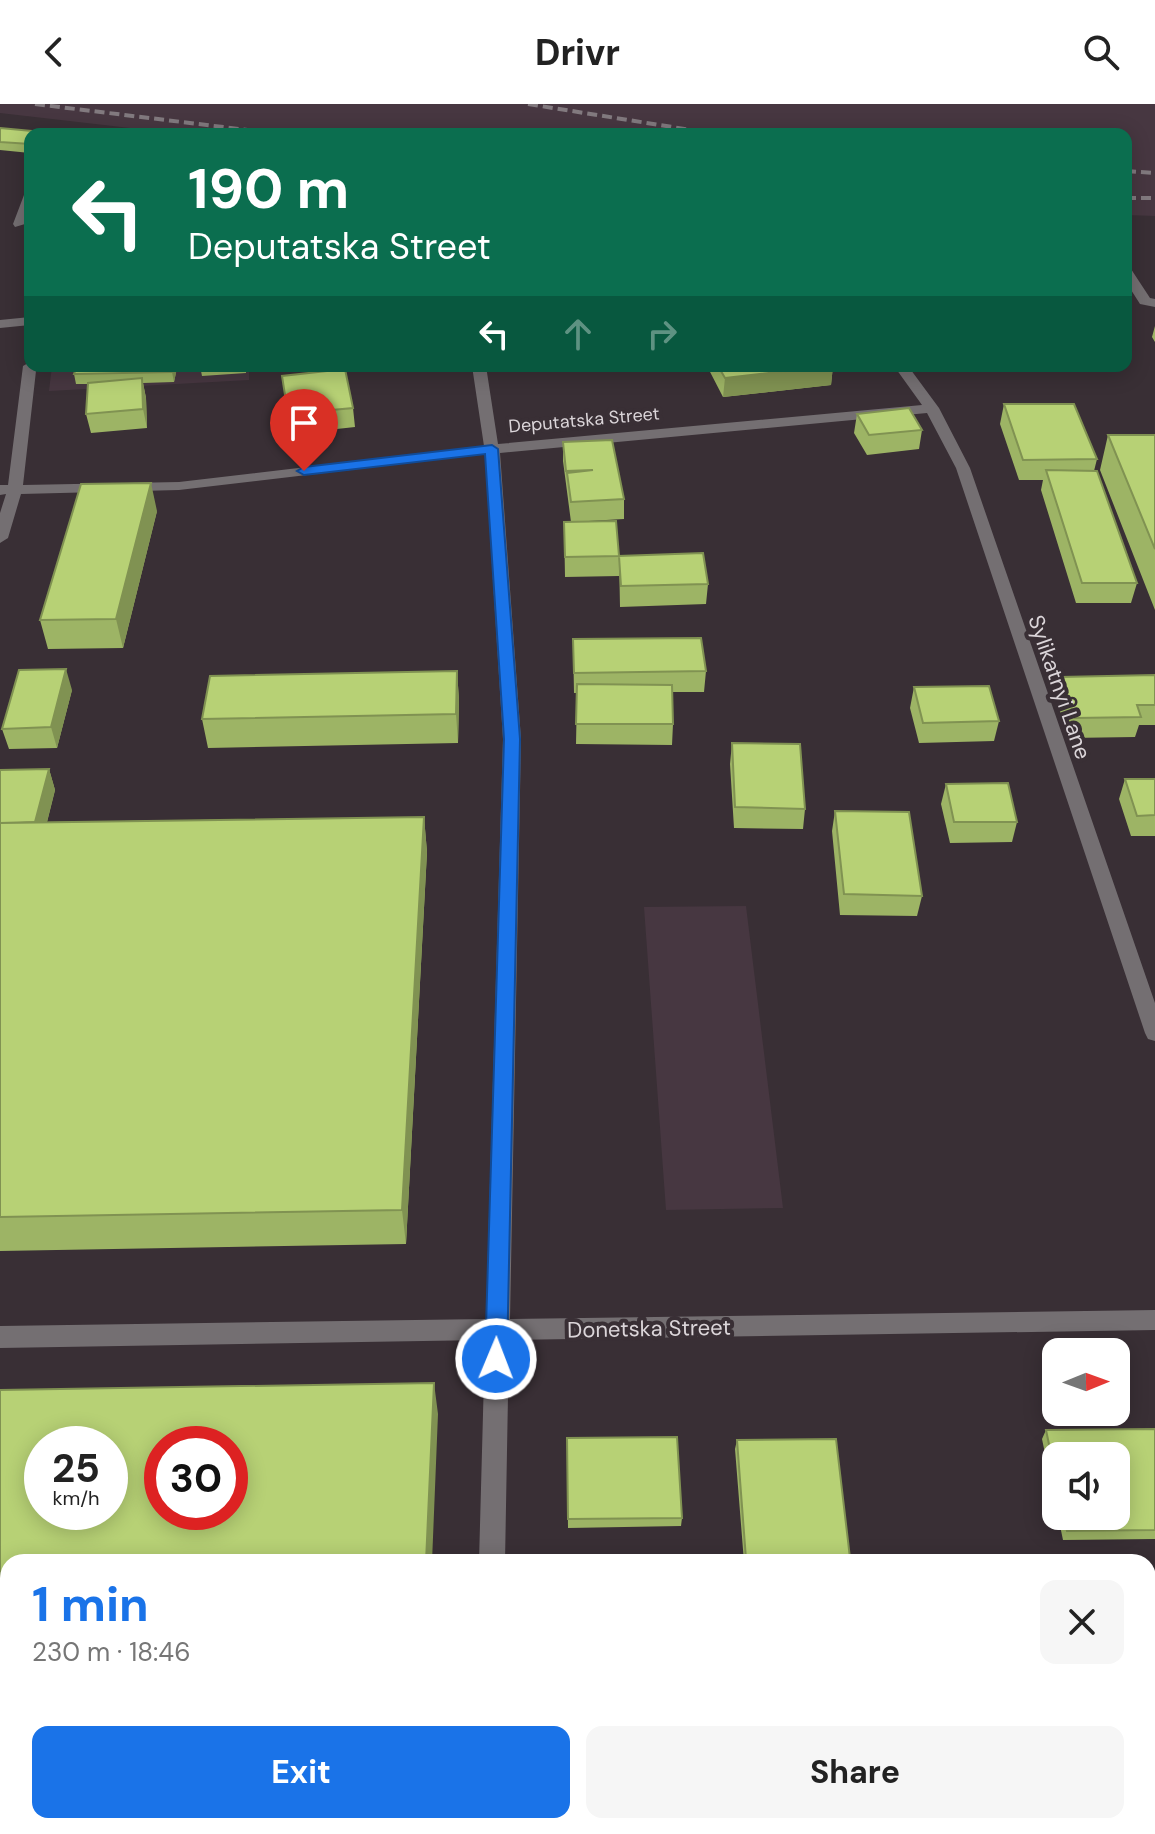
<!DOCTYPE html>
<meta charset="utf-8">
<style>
:root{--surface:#fff;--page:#f6f6f6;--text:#222;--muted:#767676;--accent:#1a73e8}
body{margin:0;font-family:"DM Sans",sans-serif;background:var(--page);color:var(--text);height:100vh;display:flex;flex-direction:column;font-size:30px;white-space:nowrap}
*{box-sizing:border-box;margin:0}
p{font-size:26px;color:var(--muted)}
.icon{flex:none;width:44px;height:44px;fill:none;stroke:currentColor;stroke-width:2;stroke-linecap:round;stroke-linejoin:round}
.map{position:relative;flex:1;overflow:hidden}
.panel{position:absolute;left:0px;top:1450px;width:1156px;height:280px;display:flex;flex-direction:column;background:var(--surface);border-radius:24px 24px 0 0;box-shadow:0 4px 20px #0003}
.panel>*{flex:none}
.top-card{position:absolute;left:24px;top:24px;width:1108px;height:244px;border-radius:16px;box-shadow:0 4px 20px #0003;background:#0b6e4f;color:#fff;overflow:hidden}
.needle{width:52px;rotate:89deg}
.buttons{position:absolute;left:1042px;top:1234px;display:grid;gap:16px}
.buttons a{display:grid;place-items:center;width:88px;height:88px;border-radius:16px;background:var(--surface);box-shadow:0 4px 20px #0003;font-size:40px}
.speed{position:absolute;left:24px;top:1322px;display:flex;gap:16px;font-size:40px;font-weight:700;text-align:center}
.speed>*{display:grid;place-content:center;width:104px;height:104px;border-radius:50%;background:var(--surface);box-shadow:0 4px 20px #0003;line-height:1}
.speed small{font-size:20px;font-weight:400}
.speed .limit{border:12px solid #d22;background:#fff;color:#111}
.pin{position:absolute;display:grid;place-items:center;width:68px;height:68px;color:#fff;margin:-82px -34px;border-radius:50% 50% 50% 0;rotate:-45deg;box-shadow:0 0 8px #0007}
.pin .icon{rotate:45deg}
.me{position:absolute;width:88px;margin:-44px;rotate:1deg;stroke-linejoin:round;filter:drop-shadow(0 0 6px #0008)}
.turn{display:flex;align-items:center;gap:28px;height:168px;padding:0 32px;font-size:36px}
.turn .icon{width:104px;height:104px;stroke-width:2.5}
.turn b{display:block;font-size:56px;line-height:68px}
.lanes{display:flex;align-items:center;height:76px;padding:0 32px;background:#0003;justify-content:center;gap:40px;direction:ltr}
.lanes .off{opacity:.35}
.round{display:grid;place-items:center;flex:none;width:84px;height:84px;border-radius:16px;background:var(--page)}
.head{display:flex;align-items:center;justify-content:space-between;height:136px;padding:0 32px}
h1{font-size:48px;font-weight:700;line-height:60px;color:var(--accent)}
.primary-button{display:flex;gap:16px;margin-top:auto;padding:16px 32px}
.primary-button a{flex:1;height:92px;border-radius:16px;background:var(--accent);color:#fff;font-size:32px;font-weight:700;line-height:92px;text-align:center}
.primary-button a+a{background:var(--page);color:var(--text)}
header{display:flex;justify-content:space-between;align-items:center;height:104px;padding:0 32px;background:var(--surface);font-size:36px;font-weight:700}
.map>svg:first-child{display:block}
</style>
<header><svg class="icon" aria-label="back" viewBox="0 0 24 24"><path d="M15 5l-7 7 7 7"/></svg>Drivr<svg class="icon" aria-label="search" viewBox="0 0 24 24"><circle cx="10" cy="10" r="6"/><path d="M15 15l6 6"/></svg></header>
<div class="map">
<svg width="1155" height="1730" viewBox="0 0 1155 1730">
<rect width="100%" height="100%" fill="#392f35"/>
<path fill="#473741" d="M0 0H1155V112L1126 111V30H182L0 9Z
M52 262H249V276L49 287Z
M746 802 783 1104 666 1106 644 803Z"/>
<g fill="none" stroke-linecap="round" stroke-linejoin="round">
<path fill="#746f72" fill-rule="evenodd" d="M30 87V107L25 120 15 123 13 120 24 91Z
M1126 164 1131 165 1150 194 1155 195V203L1140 200 1126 178Z
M30 213V221L0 224V216Z
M30 258V262H63L56 266 36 267 23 381 179 378 484 342 472 262H486L498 340 922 301 894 262H908L939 304 970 364 1155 899V937L1148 935 1145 929 956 364 927 309 500 349 521 635 510 1215 1155 1206V1226L509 1236 505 1458H479L485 1236 0 1244V1222L486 1215 503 635 485 350 179 386 21 390 8 434 0 439V409L6 390 0 391V381H8L23 262Z
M473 1722H501L502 1730H472Z"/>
<path stroke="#827a7f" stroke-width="4" stroke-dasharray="10 5" stroke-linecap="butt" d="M35 0 280 30
M528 0 716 30
M1126 67 1155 69
M1126 94H1155"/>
</g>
<path fill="#9db465" d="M0 24 30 30V49L0 46Z
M1155 222V238L1152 233Z
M77 262H177V264L174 278 143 279 146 294 147 324 91 329 86 310 88 280H76L74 270Z
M200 262H246V269L202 272Z
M709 262H833L831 281 723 293 708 264Z
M282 272 353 304 355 323 291 330Z
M1004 300 1097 355 1094 367 1137 479 1131 499H1076L1041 386 1043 376H1019L1000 320Z
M857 310 922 326 919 345 867 351 854 329Z
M1108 331H1155V506L1100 366Z
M563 338 624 395V415L571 418 563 357Z
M157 407 123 544 48 545 40 516Z
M564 418 619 452V472L565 473Z
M619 452 708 480 706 500 620 503Z
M573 535 706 567 704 588H672L673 620 672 641 576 640 577 589H574Z
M457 567 459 596 458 639 208 644 202 615Z
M1155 571V621H1139L1135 633 1069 634 1055 593 1061 573Z
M914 583 999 617 994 637 919 639 910 604Z
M72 586 57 644 9 645 2 625Z
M732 639 805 705 803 725 734 724 730 660Z
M49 665 55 686 47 718 424 713 427 748 406 1140 0 1147V666Z
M1125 675H1155V732H1131L1119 695Z
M946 680 1017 718 1012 738 950 739 941 700Z
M835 707 922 792 917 812 840 811 832 727Z
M1155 1325V1435L1063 1436 1058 1412H1116L1056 1352V1402L1042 1335 1046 1326Z
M567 1334 682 1414 681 1422 568 1424Z
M737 1336 850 1454 848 1458H744L735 1345Z"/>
<path fill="#809252" d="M174 262H177V264L174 278 172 268Z
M833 262 831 281 723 293 725 274Z
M142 274 146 294 147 324 143 305Z
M151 379 157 407 123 544 116 515Z
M66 565 72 586 57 644 51 623Z
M457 567 459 596 458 639 456 610Z
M49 665 55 686 41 742 34 722Z
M424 713 427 748 406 1140 402 1106Z
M434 1279 438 1310 432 1458H426Z
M416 1722H422V1730H415Z"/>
<path fill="#b7d175" stroke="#809252" stroke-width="2" fill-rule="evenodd" d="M0 24 64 30H30V40L0 38Z
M77 262H174L172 268 74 270Z
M718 262H832L725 274Z
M345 265 353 304 288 310 282 272Z
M142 274 143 305 86 310 88 279Z
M1004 300H1074L1097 355 1023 356Z
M909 304 922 326 869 331 857 310Z
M1108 331H1155V445Z
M612 336 624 395 571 398 567 369 593 366 566 367 563 338Z
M1046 366 1097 367 1137 479H1082Z
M151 379 116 515 40 516 81 380Z
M616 417 619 452 565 453 564 418Z
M703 449 708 480 621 482 619 452Z
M701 534 706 567 574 569 573 535Z
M66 565 51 623 2 625 19 566Z
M457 567 456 610 202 615 210 572Z
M1155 571V601H1137L1141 613 1075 614 1061 573Z
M577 580 672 581 673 620H576Z
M989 582 999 617 923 619 914 583Z
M732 639 800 640 805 705 735 703Z
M49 665 35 718 0 719V666Z
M1125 675H1155V711L1137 712Z
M1008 679 1017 718H954L946 680Z
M835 707 909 708 922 792 844 790Z
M424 713 402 1106 0 1113V719Z
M434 1279 426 1458H8V1722H416L415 1730H0V1286ZM42 1340H110V1408H42ZM162 1340H230V1408H162Z
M1155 1325V1426L1067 1427 1064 1412H1116V1352H1056V1374L1046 1326Z
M677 1333 682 1414 568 1415 567 1334Z
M836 1335 850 1454 746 1455 737 1336Z"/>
<path fill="#1a73e8" stroke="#114b97" stroke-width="2" d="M492 341 498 345 520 635 507 1255 504 1262 496 1265 488 1262 485 1255 504 635 485 350 304 371 297 367 304 363Z"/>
<g text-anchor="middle" stroke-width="8" stroke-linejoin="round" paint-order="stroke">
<g font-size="18" fill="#dbd5d9" stroke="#392f35">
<text transform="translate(584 316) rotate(-5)" y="6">Deputatska Street</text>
</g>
<g font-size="22" fill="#dbd5d9" stroke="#392f35">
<text transform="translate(1060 583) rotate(71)" y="8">Sylikatnyi Lane</text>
<text transform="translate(649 1224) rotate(-1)" y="8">Donetska Street</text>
</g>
</g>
</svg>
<div class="buttons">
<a><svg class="needle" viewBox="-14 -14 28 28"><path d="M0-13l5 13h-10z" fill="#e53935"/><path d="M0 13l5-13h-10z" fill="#767676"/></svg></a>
<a><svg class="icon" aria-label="sound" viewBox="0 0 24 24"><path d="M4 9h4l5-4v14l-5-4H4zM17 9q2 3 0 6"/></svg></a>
</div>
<div class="speed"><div>25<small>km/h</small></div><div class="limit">30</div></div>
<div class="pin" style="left:304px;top:367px;background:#d93025"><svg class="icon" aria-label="arrive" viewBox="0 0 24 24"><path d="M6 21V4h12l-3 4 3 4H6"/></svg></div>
<svg class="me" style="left:496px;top:1255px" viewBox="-20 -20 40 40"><circle r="17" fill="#1a73e8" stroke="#fff" stroke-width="3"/><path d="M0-11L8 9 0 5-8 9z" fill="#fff"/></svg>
<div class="top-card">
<div class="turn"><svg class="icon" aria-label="left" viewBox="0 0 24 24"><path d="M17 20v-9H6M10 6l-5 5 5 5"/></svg><div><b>190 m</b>Deputatska Street</div></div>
<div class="lanes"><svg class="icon" aria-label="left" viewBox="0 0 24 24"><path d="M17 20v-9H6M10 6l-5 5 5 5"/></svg><svg class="icon off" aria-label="ahead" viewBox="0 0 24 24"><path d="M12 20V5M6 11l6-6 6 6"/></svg><svg class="icon off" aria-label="right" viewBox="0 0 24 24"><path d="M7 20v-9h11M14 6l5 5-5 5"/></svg></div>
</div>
<section class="panel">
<div class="head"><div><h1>1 min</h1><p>230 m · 18:46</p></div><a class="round"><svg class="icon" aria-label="close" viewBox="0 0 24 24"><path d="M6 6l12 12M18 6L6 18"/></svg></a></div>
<div class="primary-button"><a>Exit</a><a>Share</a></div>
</section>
</div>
